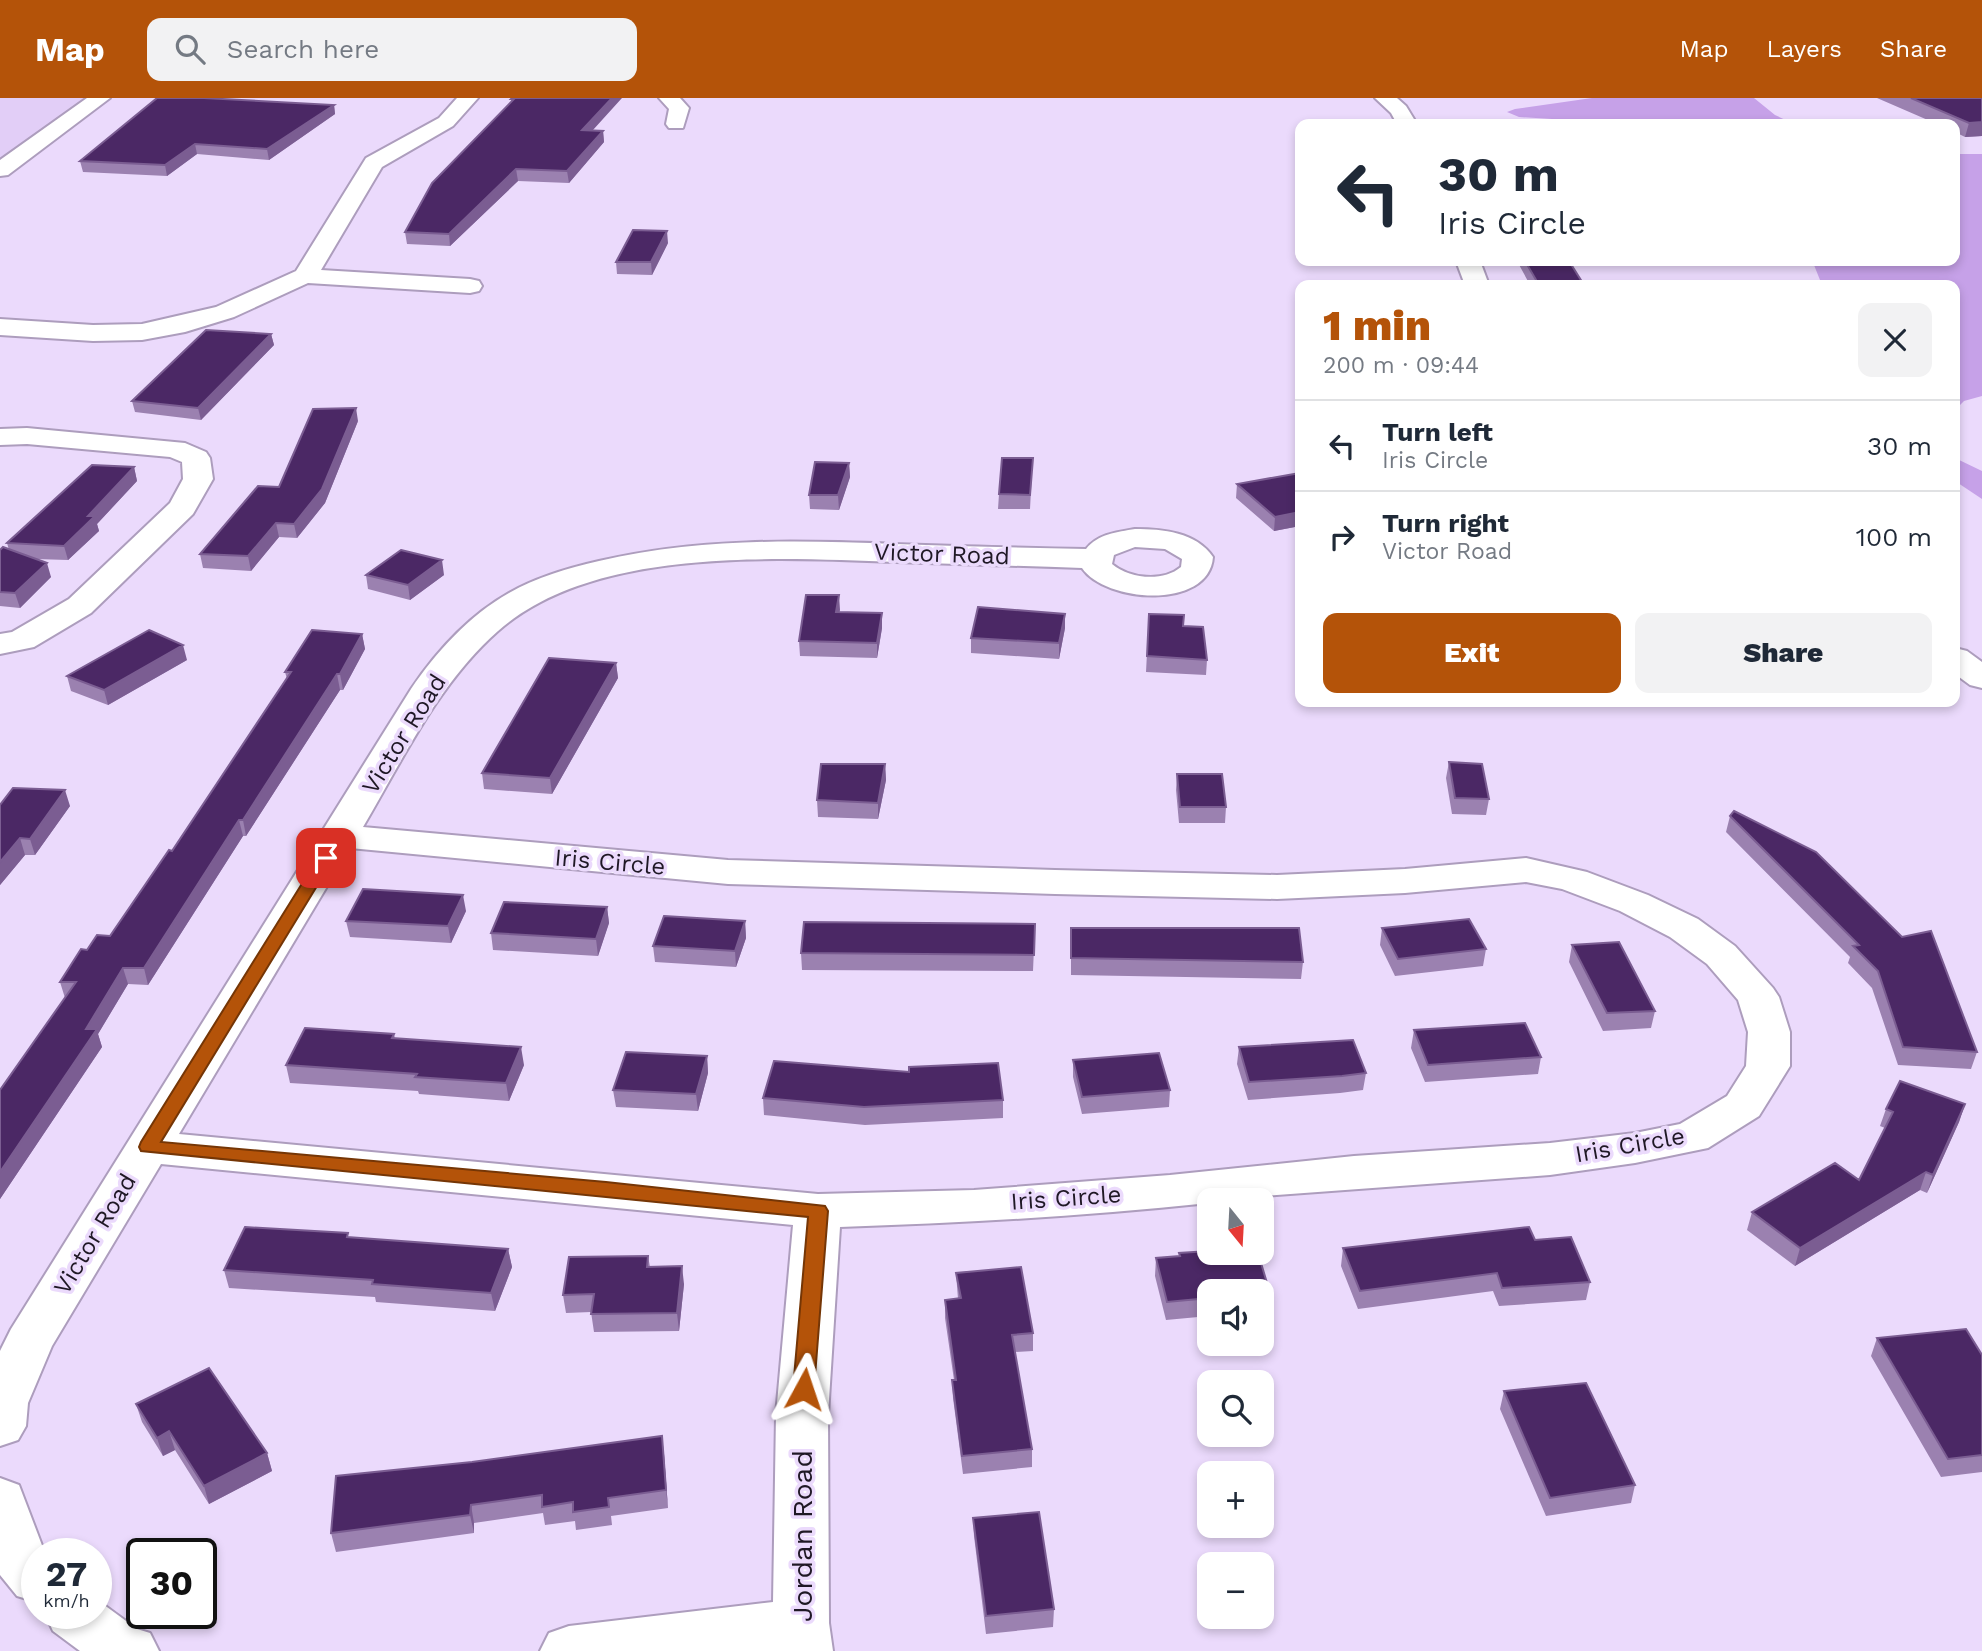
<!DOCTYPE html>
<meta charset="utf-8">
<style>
:root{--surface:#fff;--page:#f2f2f3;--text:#1f2937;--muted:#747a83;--line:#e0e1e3;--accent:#b45309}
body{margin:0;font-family:"Work Sans",sans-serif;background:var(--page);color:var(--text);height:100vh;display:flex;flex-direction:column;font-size:26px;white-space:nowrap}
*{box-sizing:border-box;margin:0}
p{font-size:23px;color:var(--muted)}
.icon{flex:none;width:38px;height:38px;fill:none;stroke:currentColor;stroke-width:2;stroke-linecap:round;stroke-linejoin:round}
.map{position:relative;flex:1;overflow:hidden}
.side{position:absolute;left:1295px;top:182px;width:665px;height:427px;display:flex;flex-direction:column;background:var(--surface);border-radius:14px;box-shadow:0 4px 10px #0003}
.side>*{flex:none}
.top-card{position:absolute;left:1295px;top:21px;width:665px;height:147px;border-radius:14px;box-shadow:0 4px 10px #0003;background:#fff;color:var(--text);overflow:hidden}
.needle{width:46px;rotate:162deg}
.fabs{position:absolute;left:1197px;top:1090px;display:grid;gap:14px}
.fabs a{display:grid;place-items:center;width:77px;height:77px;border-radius:14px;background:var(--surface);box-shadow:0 4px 10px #0003;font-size:35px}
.speed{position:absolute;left:21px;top:1440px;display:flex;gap:14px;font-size:35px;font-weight:700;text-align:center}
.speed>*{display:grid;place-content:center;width:91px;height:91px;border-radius:50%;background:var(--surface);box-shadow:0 4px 10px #0003;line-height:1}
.speed small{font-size:18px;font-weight:400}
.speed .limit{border:4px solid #111;border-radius:10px;background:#fff;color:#111}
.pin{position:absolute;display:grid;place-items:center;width:60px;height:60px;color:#fff;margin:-30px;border-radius:14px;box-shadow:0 4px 10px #0006}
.me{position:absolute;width:77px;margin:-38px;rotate:5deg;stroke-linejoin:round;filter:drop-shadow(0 0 5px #0008)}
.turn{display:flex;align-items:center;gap:24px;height:147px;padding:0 28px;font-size:32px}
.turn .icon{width:91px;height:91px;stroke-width:2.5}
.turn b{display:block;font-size:49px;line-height:60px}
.round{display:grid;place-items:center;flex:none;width:74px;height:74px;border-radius:14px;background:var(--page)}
.summary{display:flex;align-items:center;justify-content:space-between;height:119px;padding:0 28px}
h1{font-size:42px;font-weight:800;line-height:52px;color:var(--accent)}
.action{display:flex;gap:14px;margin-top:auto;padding:14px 28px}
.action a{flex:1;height:80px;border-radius:14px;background:var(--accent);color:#fff;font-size:28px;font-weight:800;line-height:80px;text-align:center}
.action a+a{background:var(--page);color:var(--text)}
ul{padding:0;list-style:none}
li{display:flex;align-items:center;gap:21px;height:91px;padding:0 28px;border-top:2px solid var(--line)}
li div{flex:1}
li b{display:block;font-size:26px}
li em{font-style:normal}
header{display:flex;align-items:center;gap:42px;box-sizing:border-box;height:98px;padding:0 35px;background:var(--accent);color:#fff}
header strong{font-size:33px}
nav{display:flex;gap:38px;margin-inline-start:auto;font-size:24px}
.search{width:490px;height:63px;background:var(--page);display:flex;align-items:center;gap:18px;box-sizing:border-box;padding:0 24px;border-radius:14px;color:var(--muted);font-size:26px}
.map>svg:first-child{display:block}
</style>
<header>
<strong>Map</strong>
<div class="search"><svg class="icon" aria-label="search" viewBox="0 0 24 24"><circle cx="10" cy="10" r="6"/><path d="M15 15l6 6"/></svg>Search here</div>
<nav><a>Map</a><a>Layers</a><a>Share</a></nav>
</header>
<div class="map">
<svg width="1982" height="1553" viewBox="0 0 1982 1553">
<rect width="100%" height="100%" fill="#ebdafc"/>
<path fill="#e2cef7" d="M0 0H86L0 62Z"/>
<path fill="#c6a1e8" d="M1592 0H1754L1775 17 1794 26H1632L1519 19 1507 14 1515 11Z
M1955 56H1982V298L1964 303 1955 312V187H1822L1814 167 1807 163H1955Z
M1955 360 1982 373V401L1955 383Z"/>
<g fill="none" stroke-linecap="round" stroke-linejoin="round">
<defs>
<path id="minor" d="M87 0H110L8 77 0 78V62Z
M457 0H478L453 28 382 69 321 172 470 181 479 183 482 188 479 193 470 195 308 185 234 219 185 234 142 242 93 243 0 237V221L93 227 142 226 216 209 296 173 366 60 439 20Z
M659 0H680L689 10 683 30H669L666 26 669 11Z
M1375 0H1397L1406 8 1417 26H1397L1391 15Z
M1456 163H1480L1489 187H1465Z
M27 330 185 345 206 354 210 360 213 381 193 416 91 515 34 549 0 556V536L12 534 69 501 170 405 183 381 182 364 170 359 27 346 0 347V331Z
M1135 431C1163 431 1196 434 1213 459 1209 512 1106 505 1082 470 1020 468 958 466 896 464 776 460 594 448 498 533 438 586 403 661 363 729L728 762 1055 772 1277 777 1405 771 1526 760 1587 774 1648 797 1698 821 1735 848 1773 890 1779 899 1790 934V968L1759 1018 1708 1050 1635 1065 1550 1077 1209 1102V1105C1087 1118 964 1125 840 1129L828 1317 829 1525 833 1553H540L549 1535 569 1528 773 1504 776 1317 793 1127 161 1066 52 1248 28 1305 26 1328 18 1342 0 1348V1253L11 1231 411 591C436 554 470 517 509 495 537 479 568 470 599 463 697 440 795 442 895 446 959 448 1022 450 1086 451 1098 436 1117 434 1135 431ZM1135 449 1165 451 1182 461 1181 469C1163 484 1130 481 1112 466L1114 457ZM350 750 728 786 1055 796 1277 801 1405 795 1526 784 1562 791 1620 813 1670 839 1707 866 1738 902 1748 934 1746 968 1727 998 1680 1026 1635 1035 1550 1045 1354 1058 1170 1077 974 1092 818 1096 179 1036Z
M1955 550 1967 553 1982 564V590L1970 587 1955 576Z
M0 1380 19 1387 43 1450 49 1456H37V1504L17 1498 0 1477Z
M96 1501 137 1531 150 1535 159 1553H80L53 1533 45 1516H96Z"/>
</defs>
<use href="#minor" stroke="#ad9dbd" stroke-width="4"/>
<use href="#minor" fill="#fff" fill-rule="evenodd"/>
</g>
<path fill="#9b81b0" d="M1877 0H1982V38L1965 39 1955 34V26H1937Z
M511 1 593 32 603 33 604 44 569 85 518 83 450 148 407 146 405 134 511 4Z
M334 7 335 16 269 62 197 56 167 78 83 74 80 63Z
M668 145 652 177 617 176 616 164Z
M1517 163H1569L1584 187H1530Z
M271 236 274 247 201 322 135 314 132 303Z
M358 323 325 405 297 440 279 439 251 473 203 470 200 456Z
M849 365 850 379 839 412 810 411 809 397Z
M134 369 137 383 97 426 99 433 68 462 35 461 51 479 20 510 0 508V452H9L7 445Z
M1032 374 1030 411H998L999 396Z
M1300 375V428L1274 433 1236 400 1237 386Z
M366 477H444L410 502 368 491Z
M840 512 839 514 882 515V530L877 560 800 558 799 543Z
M1065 516V530L1059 561 971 555V540Z
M1149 516 1183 528 1207 562 1206 577 1146 574Z
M362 536 365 551 343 592H340L246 738H243L148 887 128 886 98 936 102 949 0 1101V992L65 900 60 884 87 852 110 838 172 753 287 581 285 574Z
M187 562 108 607 71 593 67 578Z
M616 565 618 580 552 696 484 691 482 675Z
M1449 664 1489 701 1486 717 1452 716 1446 680Z
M885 666 886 682 878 721 818 719 817 702Z
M1177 676 1226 709 1225 725H1179L1176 692Z
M0 707 70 708 35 757H25L0 787Z
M1730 718 1977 954 1971 971 1898 967 1872 890 1848 865 1850 859 1726 734Z
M607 809 609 825 598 858 493 852 491 835Z
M466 813 451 845 350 839 346 823Z
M745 823 746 840 736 869 655 864 653 848Z
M1035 826 1033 873 802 872 801 855Z
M1071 830 1303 864 1301 881 1071 877Z
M1382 830 1486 851 1483 868 1395 878 1380 847Z
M1572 847 1655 913 1651 930 1603 933 1569 864Z
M1414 932 1541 959 1538 976 1425 984 1411 950Z
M394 936 395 940 524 967 509 1003 419 996 418 993 290 985 286 967Z
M1239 949 1366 975 1363 992 1340 995 1248 1002 1237 966Z
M707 958 708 975 698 1013 616 1009 613 992Z
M1073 962 1170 992 1169 1009 1082 1016 1073 979Z
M763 1000 1003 1002V1020L865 1027 764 1017Z
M1965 1006 1959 1024 1927 1095 1920 1092 1795 1168 1747 1132 1752 1114 1859 1082 1885 1030 1880 1028 1886 1011Z
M349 1139 508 1151 512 1169 495 1213 376 1204 375 1199 229 1190 224 1172Z
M1535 1142 1590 1184 1586 1202 1499 1208 1493 1193 1358 1211 1341 1168 1343 1150Z
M1179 1155 1270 1195 1268 1213H1262V1194H1209V1218L1166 1222 1155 1178 1156 1160 1179 1158Z
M648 1158 650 1169 684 1186 679 1233 594 1234 591 1214 566 1215 563 1197Z
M956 1175 1033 1235V1253L1015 1254 1032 1351V1369L963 1376 953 1300 952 1282H954L945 1220V1202L958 1201Z
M1877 1240 1982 1257V1374L1941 1379 1871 1258Z
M1504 1293 1635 1387 1631 1405 1546 1418 1500 1311Z
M136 1306 267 1355 272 1373 209 1406 175 1352 163 1358 142 1324Z
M664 1356 668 1410 611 1418 612 1427 576 1432 575 1423 545 1427 543 1415 474 1425V1435L336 1454 331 1435Z
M973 1420 1054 1511 1053 1529 986 1536 974 1438Z"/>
<path fill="#7b5d92" d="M612 0H622L583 43 582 32Z
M334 7 335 16 269 62 267 51Z
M1982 24V38L1965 39 1969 25Z
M603 33 604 44 569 85 567 73Z
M195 46 197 56 167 78 165 67Z
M516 71 518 83 450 148 449 136Z
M667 133 668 145 652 177 651 164Z
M271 236 274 247 201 322 198 310Z
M356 310 358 323 325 405 297 440 294 426Z
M849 365 850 379 839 412 838 397Z
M134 369 137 383 97 426 99 433 68 462 64 448 88 418Z
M1300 414V428L1274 433 1275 419Z
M276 425 279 439 251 473 248 458Z
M442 462 444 477 410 502 408 487Z
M47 465 51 479 20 510 15 495Z
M839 497 840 512 836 529V514Z
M882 515V530L877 560V545Z
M1065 516V530L1059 561V545Z
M362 536 365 551 343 592 340 576Z
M183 547 187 562 108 607 104 592Z
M616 565 618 580 552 696 550 680Z
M337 576 340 592 246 738 243 722Z
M885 666 886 682 878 721V705Z
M65 692 70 708 35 757 30 741Z
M239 722 243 738 148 887 144 870Z
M20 740 25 757 0 787V764Z
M463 797 466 813 451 845 448 828Z
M607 809 609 825 598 858 596 841Z
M745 823 746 840 736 869 735 853Z
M123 870 128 886 98 936 102 949 0 1101V1074Z
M521 949 524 967 509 1003 506 985Z
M707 958 708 975 698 1013 696 996Z
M1965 1006 1959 1024 1927 1095 1933 1077Z
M1926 1074 1920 1092 1795 1168 1800 1150Z
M508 1151 512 1169 495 1213 491 1195Z
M682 1168 684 1186 679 1233 677 1215Z
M169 1333 175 1352 163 1358 157 1340Z
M662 1338 664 1356 668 1410 666 1392Z
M267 1355 272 1373 209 1406 204 1388Z
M471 1407 474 1425V1435L470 1417Z"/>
<path fill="#4b2865" stroke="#7b5d92" stroke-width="2" d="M157 0H204L334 7 267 51 195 46 165 67 80 63Z
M512 0H612L582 32 603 33 567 73 516 71 449 136 405 134 432 85 514 1H511Z
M1911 0H1982V24L1969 25Z
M633 132 667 133 651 164H616Z
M1525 163H1569L1584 187H1539Z
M206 232 271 236 198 310 132 303Z
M356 310 322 391 294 426 276 425 248 458 200 456 258 388 279 389 313 311Z
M1002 360H1033L1030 397 999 396Z
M815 364 849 365 838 397H809Z
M92 367 134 369 88 418H95L64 448 7 445Z
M1300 375V414L1275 419 1237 386Z
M3 449 47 465 15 495 0 494V452Z
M401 452 442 462 408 487 366 477Z
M806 497H839L836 514 882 515 877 545 799 543Z
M978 509 1065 516 1059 545 971 540Z
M1149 516 1184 517 1183 528 1203 529 1207 562 1147 558Z
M149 532 183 547 104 592 67 578Z
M312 532 362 536 340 576H337L243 722H239L144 870H123L86 931H97L0 1074V992L76 884H60L81 851 87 852 97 837 110 838 169 752 172 753 291 574H285Z
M549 560 616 565 550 680 482 675Z
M1449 664 1482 666 1489 701 1455 700Z
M821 666H885L878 705 817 702Z
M1177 676H1222L1226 709H1180Z
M13 690 65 692 30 741 20 740 0 764V707Z
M1734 713 1816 754 1902 839 1931 833 1977 954 1903 949 1878 873 1853 848 1859 847 1730 718Z
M363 791 463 797 448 828 346 823Z
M504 804 607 809 596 841 491 835Z
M664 818 745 823 735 853 653 848Z
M1469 821 1486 851 1398 861 1382 830Z
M804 824 1035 826 1034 857 801 855Z
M1071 830H1299L1303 864 1071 860Z
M1619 844 1655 913 1607 915 1572 847Z
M1525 925 1541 959 1428 967 1414 932Z
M305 930 394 936 392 940 521 949 506 985 415 979 417 976 286 967Z
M1353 942 1366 975 1342 978 1249 984 1239 949Z
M626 954 707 958 696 996 613 992Z
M1159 955 1170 992 1082 999 1073 962Z
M774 963 909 974V969L998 965 1003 1002 864 1009 763 1000Z
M1900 983 1965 1006 1933 1077 1926 1074 1800 1150 1752 1114 1835 1065 1859 1082 1893 1014 1886 1011Z
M245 1129 348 1135 347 1139 508 1151 491 1195 372 1186 373 1182 224 1172Z
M1529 1129 1535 1142 1571 1139 1590 1184 1502 1190 1497 1175 1360 1193 1343 1150Z
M1209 1153V1155H1258L1270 1195H1262V1194H1209V1200L1167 1204 1156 1160 1180 1158 1179 1155Z
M648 1158 647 1169 682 1168 677 1215 591 1216 594 1196 563 1197 569 1159Z
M1021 1169 1033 1235 1012 1237 1032 1351 962 1358 952 1282H956L945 1202 961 1200 956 1175Z
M1966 1231 1982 1257V1357L1948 1361 1877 1240Z
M209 1270 267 1355 204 1388 169 1333 157 1340 136 1306Z
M1586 1285 1635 1387 1550 1400 1504 1293Z
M662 1338 666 1392 608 1400 609 1409 573 1414V1404L542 1409V1397L471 1407 470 1417 331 1435 336 1378 472 1364Z
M1039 1414 1054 1511 986 1518 973 1420Z"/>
<path fill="#b45309" stroke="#753606" stroke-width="2" d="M326 755 334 760 161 1044 606 1084 825 1108 828 1113 814 1291 811 1297 804 1299 797 1297 793 1291 808 1119 141 1053 139 1049 141 1044 318 760Z"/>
<g text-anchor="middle" stroke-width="7" stroke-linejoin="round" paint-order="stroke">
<g font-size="24" fill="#1f1825" stroke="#ebdafc">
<text transform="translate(942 456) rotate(2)" y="8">Victor Road</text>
<text transform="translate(404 636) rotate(-58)" y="8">Victor Road</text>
<text transform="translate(610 764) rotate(5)" y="8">Iris Circle</text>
<text transform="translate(1630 1047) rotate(-10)" y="8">Iris Circle</text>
<text transform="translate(1066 1100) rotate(-4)" y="8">Iris Circle</text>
<text transform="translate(95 1136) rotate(-59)" y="8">Victor Road</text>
</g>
<g font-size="28" fill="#1f1825" stroke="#ebdafc">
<text transform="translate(802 1438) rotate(-90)" y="10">Jordan Road</text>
</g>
</g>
</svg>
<div class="fabs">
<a><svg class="needle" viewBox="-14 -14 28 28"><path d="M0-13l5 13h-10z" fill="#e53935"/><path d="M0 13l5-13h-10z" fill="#747a83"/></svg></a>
<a><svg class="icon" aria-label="sound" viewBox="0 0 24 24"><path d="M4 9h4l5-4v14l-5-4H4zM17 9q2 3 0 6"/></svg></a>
<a><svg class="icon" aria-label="search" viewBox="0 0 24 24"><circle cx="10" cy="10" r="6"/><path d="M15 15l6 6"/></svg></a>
<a>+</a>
<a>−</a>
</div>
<div class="speed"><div>27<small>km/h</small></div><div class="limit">30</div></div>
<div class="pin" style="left:326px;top:760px;background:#d93025"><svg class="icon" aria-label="arrive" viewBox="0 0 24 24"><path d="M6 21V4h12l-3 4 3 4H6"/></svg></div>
<svg class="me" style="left:804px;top:1291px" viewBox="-20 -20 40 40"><path d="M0-17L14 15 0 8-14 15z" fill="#b45309" stroke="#fff" stroke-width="4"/></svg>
<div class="top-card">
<div class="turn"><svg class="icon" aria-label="left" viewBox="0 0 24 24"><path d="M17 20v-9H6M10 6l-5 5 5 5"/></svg><div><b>30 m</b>Iris Circle</div></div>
</div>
<section class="side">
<div class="summary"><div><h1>1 min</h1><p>200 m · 09:44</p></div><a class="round"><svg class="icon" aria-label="close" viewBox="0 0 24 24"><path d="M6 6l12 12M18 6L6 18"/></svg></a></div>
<ul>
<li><svg class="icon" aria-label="left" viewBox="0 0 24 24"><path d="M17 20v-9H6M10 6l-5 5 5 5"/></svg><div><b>Turn left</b><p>Iris Circle</p></div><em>30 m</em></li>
<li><svg class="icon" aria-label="right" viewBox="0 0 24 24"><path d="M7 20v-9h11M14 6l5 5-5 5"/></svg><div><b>Turn right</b><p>Victor Road</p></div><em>100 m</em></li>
</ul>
<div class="action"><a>Exit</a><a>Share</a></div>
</section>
</div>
